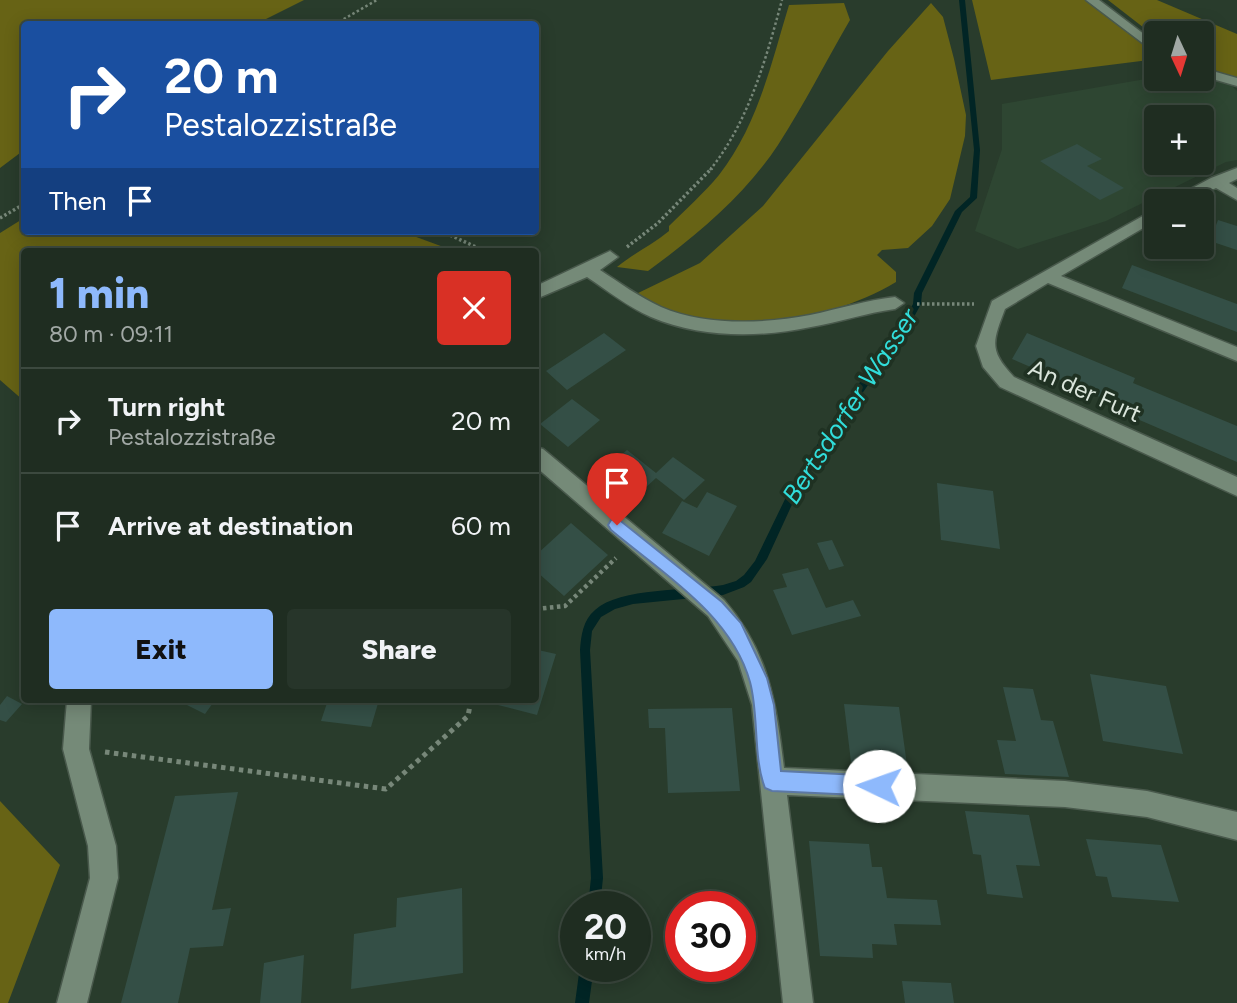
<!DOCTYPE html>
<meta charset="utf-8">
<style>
:root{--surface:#1f2d21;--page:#27352a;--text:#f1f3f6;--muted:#a1a8a5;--line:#3c493f;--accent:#8eb9fc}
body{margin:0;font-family:Figtree,sans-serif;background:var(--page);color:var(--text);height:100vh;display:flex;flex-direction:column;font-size:26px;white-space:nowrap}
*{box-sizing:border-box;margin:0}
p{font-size:23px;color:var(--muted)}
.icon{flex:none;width:38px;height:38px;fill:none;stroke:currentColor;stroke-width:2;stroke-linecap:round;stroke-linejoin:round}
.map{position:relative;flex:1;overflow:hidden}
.panel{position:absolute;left:21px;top:248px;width:518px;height:455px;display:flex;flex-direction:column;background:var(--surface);border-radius:7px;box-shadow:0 4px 18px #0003,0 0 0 2px var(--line)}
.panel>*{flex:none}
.banner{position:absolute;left:21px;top:21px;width:518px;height:214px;border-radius:7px;box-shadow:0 4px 18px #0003,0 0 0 2px var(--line);background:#1a4fa0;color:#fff;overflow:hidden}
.needle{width:46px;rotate:176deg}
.controls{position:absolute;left:1144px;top:21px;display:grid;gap:14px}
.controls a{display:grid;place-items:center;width:70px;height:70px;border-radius:7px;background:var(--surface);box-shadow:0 4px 18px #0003,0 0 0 2px var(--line);font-size:35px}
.speed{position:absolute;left:560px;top:891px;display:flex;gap:14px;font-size:35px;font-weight:700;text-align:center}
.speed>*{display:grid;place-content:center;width:91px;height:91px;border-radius:50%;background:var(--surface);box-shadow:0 4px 18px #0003,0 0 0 2px var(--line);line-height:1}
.speed small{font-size:18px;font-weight:400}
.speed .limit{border:10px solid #d22;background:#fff;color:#111}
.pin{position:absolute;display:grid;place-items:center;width:60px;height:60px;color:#fff;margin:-72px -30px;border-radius:50% 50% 50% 0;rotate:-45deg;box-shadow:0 0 7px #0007}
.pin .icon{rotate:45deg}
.me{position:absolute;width:77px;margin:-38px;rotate:273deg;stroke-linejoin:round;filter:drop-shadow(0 0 5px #0008)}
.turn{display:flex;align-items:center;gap:24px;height:147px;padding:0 28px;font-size:32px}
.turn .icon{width:91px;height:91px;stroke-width:2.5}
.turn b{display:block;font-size:49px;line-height:60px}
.then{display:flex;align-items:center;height:66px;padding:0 28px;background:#0003;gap:14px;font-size:26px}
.round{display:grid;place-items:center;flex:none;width:74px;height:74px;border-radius:7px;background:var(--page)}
.overview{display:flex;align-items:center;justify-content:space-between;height:119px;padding:0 28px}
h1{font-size:42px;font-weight:800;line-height:52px;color:var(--accent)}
.button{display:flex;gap:14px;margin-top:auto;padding:14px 28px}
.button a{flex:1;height:80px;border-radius:7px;background:var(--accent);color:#111;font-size:28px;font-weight:800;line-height:80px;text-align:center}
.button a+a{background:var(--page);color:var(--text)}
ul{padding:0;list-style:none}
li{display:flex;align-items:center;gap:21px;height:105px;padding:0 28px;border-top:2px solid var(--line)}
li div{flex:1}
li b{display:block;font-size:26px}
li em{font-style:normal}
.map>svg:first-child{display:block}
</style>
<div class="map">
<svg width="1237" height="1003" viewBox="0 0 1237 1003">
<rect width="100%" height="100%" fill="#293c2c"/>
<path fill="#2e4632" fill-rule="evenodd" d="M1157 77H1202L1232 86 1237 91V160L1226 162 1106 221 1018 249 975 231 1002 149V104ZM1157 117H1202V163H1157Z"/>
<path fill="#676315" d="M0 0H304L256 24H24V150L0 168Z
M972 0H1087L1157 55V59L991 80Z
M1108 0H1157L1237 34V79L1202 65V33H1157V38Z
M844 3 850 20C826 61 804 105 778 145 745 195 696 236 648 271L617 267C634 253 652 245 669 231V226C686 209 704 193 719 175 758 125 771 64 789 5Z
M931 3 943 17 954 59 966 115 965 136 950 199 932 226 908 248 882 250 877 255 896 272V282C822 326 711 341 636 294L700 263 763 206 888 51Z
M24 218V231H400L457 252H24V401L0 380V233Z
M0 801 60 865 8 1003H0Z"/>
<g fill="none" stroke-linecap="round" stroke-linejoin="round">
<path fill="#012525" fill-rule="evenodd" d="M959 0H965L980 150 977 198 962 212 922 293 921 304 909 326 825 447 795 498 767 559 751 582 744 587 723 595 633 604 615 609 601 617 592 631 590 650 603 878 600 906H588L591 878 580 650C581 636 583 620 595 610 620 587 689 591 723 585L736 581 744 575 755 561 788 493 803 467 835 417 903 322 913 304 914 293 955 211 970 197 974 150Z
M580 966H594L589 1003H575Z"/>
</g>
<path fill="#344f46" d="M1077 144 1102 159 1087 166 1124 188 1100 200 1040 161Z
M1218 220 1237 226V250L1210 241Z
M1132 265 1237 304V332L1122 288Z
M604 333 626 350 567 390 546 371Z
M1027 333 1135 378 1133 383 1237 426V462L1121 412 1123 407 1012 359Z
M572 399 600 420 568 447 540 424Z
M627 450 656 473 673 457 705 480 684 500 656 478 630 502 598 475Z
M937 483 993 491 1000 549 941 540Z
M707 492 737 506 709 556 662 533 682 501 697 508Z
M571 523 608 555 564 596 536 571V555Z
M832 540 844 566 829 570 817 543Z
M808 568 826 608 853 600 861 616 792 635 773 590 787 587 782 574Z
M538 650 556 654 537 715 494 704 496 700H536V658Z
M1090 674 1166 686 1183 754 1103 741Z
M1003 687 1033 689 1041 720 1053 721 1069 777 1005 774 997 740 1016 741Z
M7 696 22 704 6 722 0 720V705Z
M177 700H215L205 714Z
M328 700H379L371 727 321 721Z
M844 704 899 707 907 765 851 762Z
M732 708 740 791 668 793 665 728H649L648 709Z
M238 792 212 910 231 908 223 946 190 948 178 1003H121L175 796Z
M965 811 1029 815 1040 866 1016 865 1023 898 987 894 981 855 973 854Z
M1086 839 1161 845 1179 902 1112 897 1107 877 1096 876Z
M809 841 869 844 872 867H882L887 898 937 900 941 925 894 924 897 945 872 944 873 958 820 956Z
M462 888 463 973 351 989 354 934 396 927 397 898Z
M304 955 301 1003H260L264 963Z
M902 981 951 983 954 1003H905Z"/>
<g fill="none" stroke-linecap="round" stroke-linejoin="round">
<defs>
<path id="minor" d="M1086 0H1099L1157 44V54Z
M1202 68 1237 78V86L1202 76Z
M1237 168V179L1229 183 1237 188V200L1216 188 1188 201H1168L1211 178Z
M1157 208V220L1061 276 1237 347V361L1048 283 1005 309C993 341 988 350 1014 377L1237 477V496L1000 387 983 367 976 346 992 301Z
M610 251 618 257 600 270C620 283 639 297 661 307 705 326 763 324 810 315 839 309 866 300 895 297L904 303 895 309C866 313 839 322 811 327 759 338 700 338 651 317 628 307 608 291 587 277L536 299V286Z
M536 447 543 449 724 600C769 652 776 703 784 768L1065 781 1147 791 1237 812V840L1147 817 1065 807 787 795 813 1003H783L752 705 738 661 708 616 536 467Z
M67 700H91L89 749 116 846 118 878 87 1003H57L90 878 88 846 63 749Z"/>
</defs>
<use href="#minor" stroke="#49594c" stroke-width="3"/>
<path stroke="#778779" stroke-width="2.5" stroke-dasharray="2.5 2.5" stroke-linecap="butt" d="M335 24 377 0
M710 170C749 121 766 59 782 0"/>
<path stroke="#778779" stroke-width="3.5" stroke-dasharray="2.5 2.5" stroke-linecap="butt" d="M0 218 24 204
M441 231 487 252
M627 247 658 223 712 168
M917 304H974"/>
<path stroke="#778779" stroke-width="4.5" stroke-dasharray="3.5 3.5" stroke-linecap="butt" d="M536 609 565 606 616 558"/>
<path stroke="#778779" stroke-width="5" stroke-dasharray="4.5 4.5" stroke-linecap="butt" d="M105 752 386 789 468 716 471 700"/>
<use href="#minor" fill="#758a78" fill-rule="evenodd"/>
</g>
<path fill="#8eb9fc" stroke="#5c78a4" stroke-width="2" d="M617 518 722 602 741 623 767 678 774 705 781 771 879 776 886 779 889 786 886 793 879 796 772 791 765 788C753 758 759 715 750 682 731 614 662 573 611 530L608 525 611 520Z"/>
<g text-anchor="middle" stroke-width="7" stroke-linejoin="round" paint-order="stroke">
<g font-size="24" fill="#dae5db" stroke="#1f3122">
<text transform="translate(1085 391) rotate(24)" y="8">An der Furt</text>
</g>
<g font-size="26" font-style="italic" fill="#31ddda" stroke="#1f3122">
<text transform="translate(850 406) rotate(-57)" y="9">Bertsdorfer Wasser</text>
</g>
</g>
</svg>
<div class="controls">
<a><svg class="needle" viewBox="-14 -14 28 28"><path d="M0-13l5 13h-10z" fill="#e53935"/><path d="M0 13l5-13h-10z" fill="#a1a8a5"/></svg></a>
<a>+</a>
<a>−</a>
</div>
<div class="speed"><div>20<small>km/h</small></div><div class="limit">30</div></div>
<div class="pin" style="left:617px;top:525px;background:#d93025"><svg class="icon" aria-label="arrive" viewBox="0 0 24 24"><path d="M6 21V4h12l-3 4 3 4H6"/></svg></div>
<svg class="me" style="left:879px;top:786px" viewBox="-20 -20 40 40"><circle r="19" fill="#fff"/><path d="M0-13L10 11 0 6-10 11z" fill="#8eb9fc"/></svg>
<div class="banner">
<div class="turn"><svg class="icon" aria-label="right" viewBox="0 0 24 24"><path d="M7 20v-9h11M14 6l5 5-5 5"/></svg><div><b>20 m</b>Pestalozzistraße</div></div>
<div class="then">Then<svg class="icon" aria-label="arrive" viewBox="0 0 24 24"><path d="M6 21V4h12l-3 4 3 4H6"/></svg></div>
</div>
<section class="panel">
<div class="overview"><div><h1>1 min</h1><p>80 m · 09:11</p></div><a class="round" style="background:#d93025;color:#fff"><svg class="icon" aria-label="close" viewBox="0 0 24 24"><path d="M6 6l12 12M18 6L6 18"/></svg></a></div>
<ul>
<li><svg class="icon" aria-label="right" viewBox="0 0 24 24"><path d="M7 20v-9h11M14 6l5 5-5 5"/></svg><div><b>Turn right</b><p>Pestalozzistraße</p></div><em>20 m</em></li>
<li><svg class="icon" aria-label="arrive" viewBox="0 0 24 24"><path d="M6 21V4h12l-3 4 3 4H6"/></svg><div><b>Arrive at destination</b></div><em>60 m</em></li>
</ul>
<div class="button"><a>Exit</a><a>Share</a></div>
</section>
</div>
